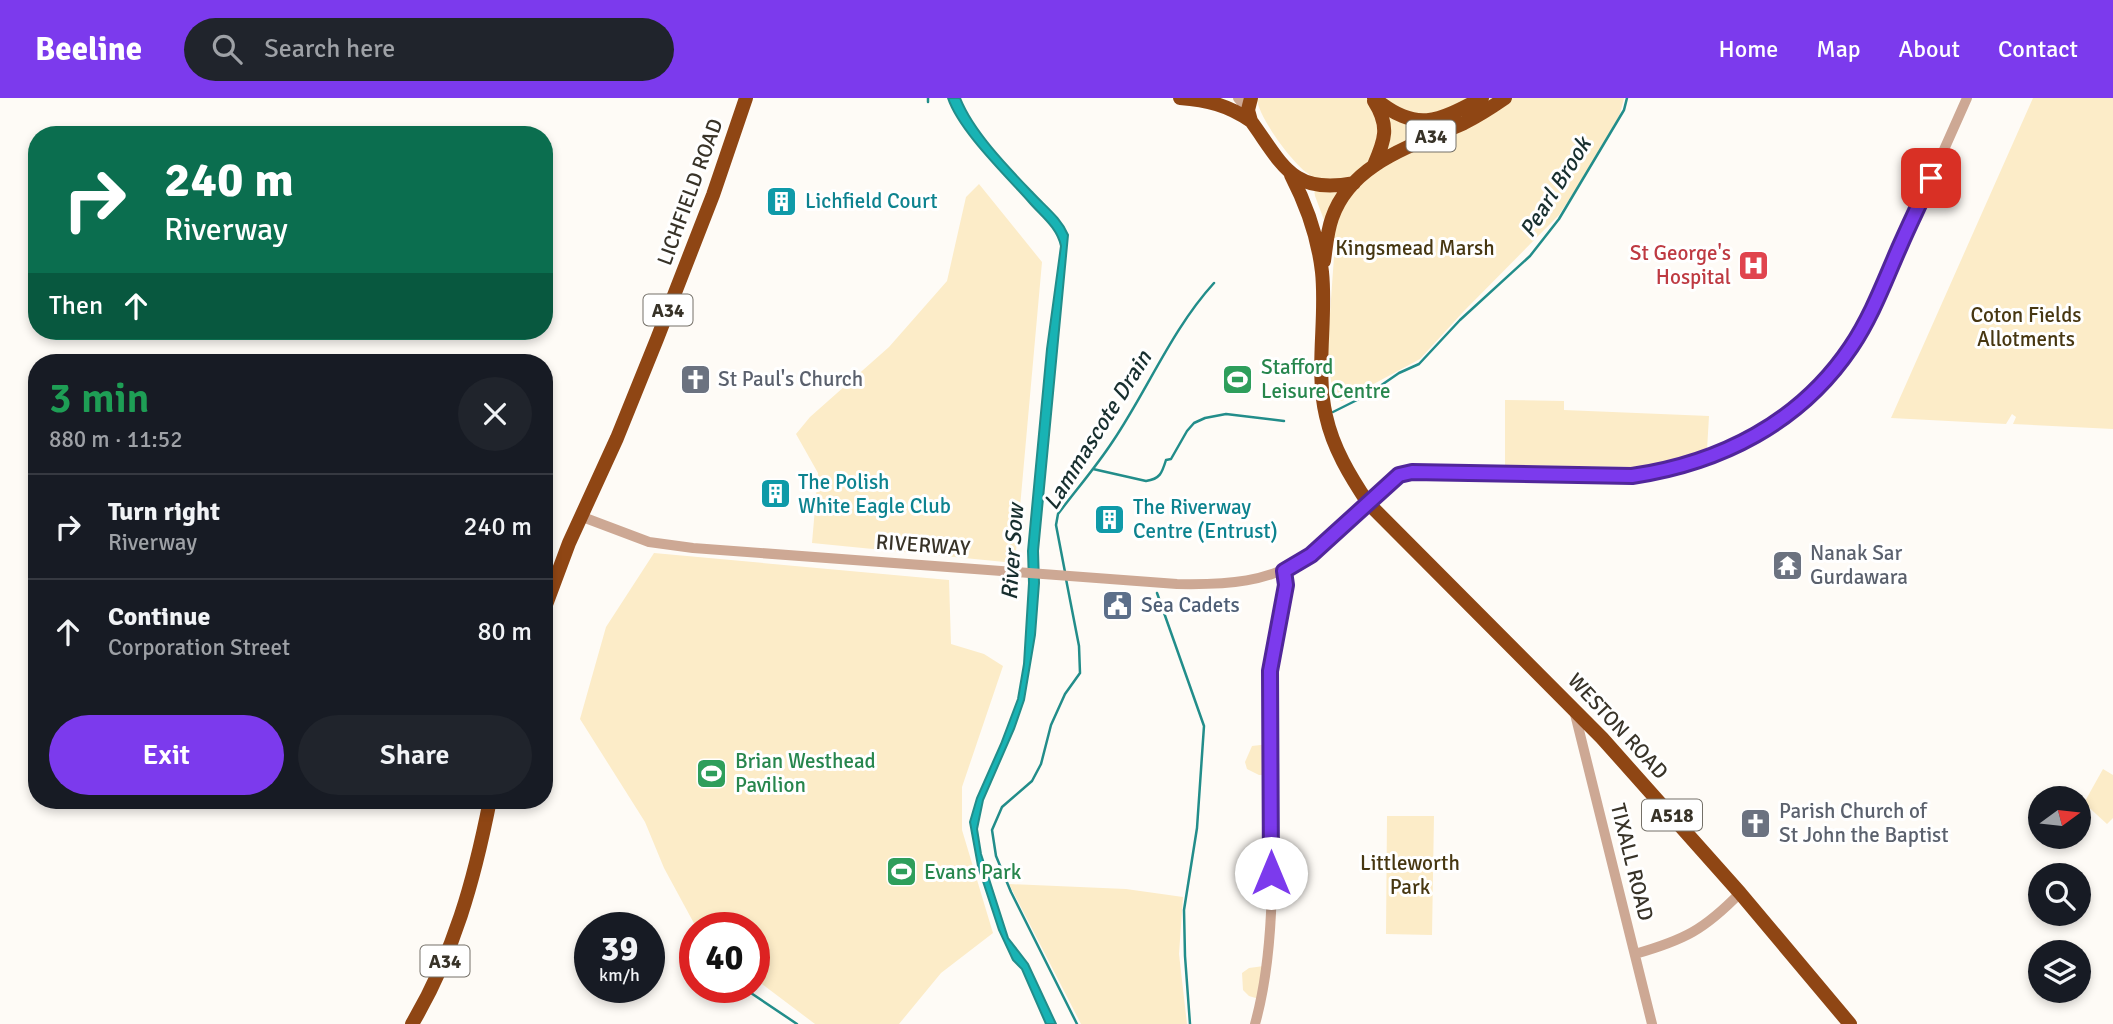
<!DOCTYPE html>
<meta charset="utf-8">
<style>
:root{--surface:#171b24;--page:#20242c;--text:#f1f3f6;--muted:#9ea1a6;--line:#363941;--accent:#7c3aed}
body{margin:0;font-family:Signika,sans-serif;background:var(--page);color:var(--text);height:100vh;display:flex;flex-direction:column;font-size:26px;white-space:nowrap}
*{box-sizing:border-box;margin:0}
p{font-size:23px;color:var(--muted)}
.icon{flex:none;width:38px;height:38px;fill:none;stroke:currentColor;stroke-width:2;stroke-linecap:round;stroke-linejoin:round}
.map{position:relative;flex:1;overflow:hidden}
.drawer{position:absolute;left:28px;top:256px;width:525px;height:455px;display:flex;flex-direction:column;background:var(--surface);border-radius:28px;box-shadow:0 4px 10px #0003}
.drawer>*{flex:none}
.guide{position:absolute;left:28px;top:28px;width:525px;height:214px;border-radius:28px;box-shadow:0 4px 10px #0003;background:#0b6e4f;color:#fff;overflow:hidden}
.needle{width:46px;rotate:75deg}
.fabs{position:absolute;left:2028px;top:688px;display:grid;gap:14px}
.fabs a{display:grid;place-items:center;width:63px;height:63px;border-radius:50%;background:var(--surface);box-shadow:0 4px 10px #0003;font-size:35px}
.speed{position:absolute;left:574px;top:814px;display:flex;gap:14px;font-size:35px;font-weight:700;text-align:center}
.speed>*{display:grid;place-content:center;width:91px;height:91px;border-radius:50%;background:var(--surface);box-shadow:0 4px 10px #0003;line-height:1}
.speed small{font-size:18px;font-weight:400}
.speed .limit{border:10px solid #d22;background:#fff;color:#111}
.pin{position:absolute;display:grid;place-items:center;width:60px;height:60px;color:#fff;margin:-30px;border-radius:14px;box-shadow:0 4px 10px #0006}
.me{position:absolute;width:77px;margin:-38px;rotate:0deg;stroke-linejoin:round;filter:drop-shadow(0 0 5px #0008)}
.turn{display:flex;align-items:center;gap:24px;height:147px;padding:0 21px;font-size:32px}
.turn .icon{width:91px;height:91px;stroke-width:2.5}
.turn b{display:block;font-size:49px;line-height:60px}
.then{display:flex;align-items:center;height:66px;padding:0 21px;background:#0003;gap:14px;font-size:26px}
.round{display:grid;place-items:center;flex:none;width:74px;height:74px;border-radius:37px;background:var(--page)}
.head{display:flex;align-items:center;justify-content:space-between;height:119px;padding:0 21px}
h1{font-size:42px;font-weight:600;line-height:52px;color:#1e9e55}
.cta{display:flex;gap:14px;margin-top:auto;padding:14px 21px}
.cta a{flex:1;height:80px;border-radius:42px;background:var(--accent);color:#fff;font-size:28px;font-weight:600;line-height:80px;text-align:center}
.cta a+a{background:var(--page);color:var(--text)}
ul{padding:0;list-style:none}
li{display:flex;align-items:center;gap:21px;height:105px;padding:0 21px;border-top:2px solid var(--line)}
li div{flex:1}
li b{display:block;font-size:26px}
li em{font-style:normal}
header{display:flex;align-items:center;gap:42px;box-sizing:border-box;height:98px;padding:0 35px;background:var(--accent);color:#fff}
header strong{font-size:33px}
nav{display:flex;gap:38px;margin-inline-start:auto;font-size:24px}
.search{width:490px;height:63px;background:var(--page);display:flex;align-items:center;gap:18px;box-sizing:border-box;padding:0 24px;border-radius:38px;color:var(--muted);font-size:26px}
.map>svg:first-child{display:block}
</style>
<header>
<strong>Beeline</strong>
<div class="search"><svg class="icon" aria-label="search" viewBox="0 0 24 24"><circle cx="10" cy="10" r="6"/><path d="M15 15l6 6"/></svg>Search here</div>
<nav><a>Home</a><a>Map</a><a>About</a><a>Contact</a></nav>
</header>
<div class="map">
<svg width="2113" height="926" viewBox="0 0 2113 926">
<rect width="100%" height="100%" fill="#fefbf6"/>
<path fill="#fcecc8" d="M1257 0H1624L1620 16 1600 54 1559 117 1464 213 1420 261 1342 303 1334 301 1327 259 1335 144 1324 122 1315 98 1312 78C1296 71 1257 18 1257 0Z
M2033 0H2113V331L2013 326 2016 319 2012 316 2006 326 1891 320Z
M979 86 1042 164 1015 465 812 445 818 375 796 336 810 319 889 249 947 183 966 99Z
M1505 302 1564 303V312L1709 318 1707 352 1674 363 1635 369 1505 367Z
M654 455 949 482 951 546 984 556 1003 568 962 689V732L993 835 941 875 899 926H815L754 880V830L696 829 664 770 645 724 580 621 606 529Z
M1269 646 1268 677H1259L1247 671 1245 664 1252 648Z
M2103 671 2113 677V720L2107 726 2084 705Z
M1387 718H1434L1432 837 1386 836Z
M1009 786 1126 791 1183 799 1179 856 1187 926H1081Z
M1264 868 1259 901 1249 898 1243 892 1242 875 1249 870Z"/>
<path fill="#18b3b4" stroke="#228d8a" stroke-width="2" d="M948 0H960C973 33 1008 69 1033 95 1046 109 1061 120 1068 137L1038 453 1039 485 1035 537 1024 602 1014 631 983 702 977 731 981 756 1008 840 1028 866 1056 926H1046L1022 871 1013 862 999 832 978 768 970 724 977 700 1001 646 1018 601 1024 566 1029 485 1028 453 1047 251 1061 148C1057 129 1041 118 1029 104 1005 77 959 33 948 0Z"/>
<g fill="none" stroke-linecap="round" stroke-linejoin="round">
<path stroke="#228d8a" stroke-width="2.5" d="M928 4V0
M1333 314 1367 297 1399 275 1419 266 1460 222 1530 158 1559 121 1624 12 1627 0
M1093 371 1146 383C1160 381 1162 375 1166 362L1171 361 1187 333 1194 325 1205 320 1226 316 1284 323
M1065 474 1056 427 1058 416C1076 392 1096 369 1113 343 1148 291 1172 231 1214 185
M1066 481 1079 548 1080 575 1065 596 1051 627 1041 666 1032 683 1002 709 992 732 996 758 1011 794 1077 926
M1157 495 1204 628 1197 730 1184 812 1185 858 1190 926
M742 889 797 926"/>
<path stroke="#cda894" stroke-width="10" d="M1238 0 1248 12
M580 418 649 444 693 450 1177 486C1226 487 1269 485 1311 457L1399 377 1412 374 1632 378 1659 374 1699 363 1741 347 1766 332 1786 318 1819 288 1852 248 1873 211 1967 0
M1574 612 1652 926
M1635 856C1684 842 1704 832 1740 795
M1255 926C1279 841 1271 732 1271 643 1270 620 1268 596 1270 573 1272 540 1290 506 1284 473"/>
<path stroke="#8f4614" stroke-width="14" d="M1180 0C1207 2 1228 7 1251 23
M1251 0 1248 12 1251 23C1283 67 1292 97 1354 85
M1374 0C1417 35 1437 24 1482 0
M1374 67C1385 42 1390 28 1374 3
M1291 77C1307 108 1318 139 1322 174 1327 221 1315 271 1326 318 1333 350 1350 378 1368 405L1602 640 1740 795 1850 926
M1324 163C1326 149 1327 134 1332 120 1351 64 1415 47 1464 25 1478 18 1492 9 1505 0
M544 512 569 445 617 340 657 241 713 97 746 0
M412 926C454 855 474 783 490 702"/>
</g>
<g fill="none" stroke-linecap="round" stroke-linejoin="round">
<defs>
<path id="route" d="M1271 775 1270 573 1286 487 1284 473 1311 457 1399 377 1412 374 1632 378C1720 365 1800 325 1851 249 1872 218 1885 182 1900 148 1910 125 1921 103 1931 80"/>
</defs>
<use href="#route" stroke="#51269a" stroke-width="18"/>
<use href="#route" stroke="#7c3aed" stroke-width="12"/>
</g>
<defs>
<symbol id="building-square" viewBox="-11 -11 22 22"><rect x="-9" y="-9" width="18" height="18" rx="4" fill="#0f9aa8" stroke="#fff"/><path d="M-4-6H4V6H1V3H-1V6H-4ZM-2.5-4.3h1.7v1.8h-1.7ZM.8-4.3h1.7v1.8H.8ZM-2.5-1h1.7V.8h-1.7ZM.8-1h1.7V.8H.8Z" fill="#fff"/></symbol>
<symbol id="hospital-square" viewBox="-11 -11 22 22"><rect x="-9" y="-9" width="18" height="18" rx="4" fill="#e0444e" stroke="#fff"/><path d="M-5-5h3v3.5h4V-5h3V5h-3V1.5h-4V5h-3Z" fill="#fff"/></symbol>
<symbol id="church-square" viewBox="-11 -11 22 22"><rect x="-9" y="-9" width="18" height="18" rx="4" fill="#6b7280" stroke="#fff"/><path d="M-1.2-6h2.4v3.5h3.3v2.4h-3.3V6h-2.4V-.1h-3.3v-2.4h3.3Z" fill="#fff"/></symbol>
<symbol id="stadium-square" viewBox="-11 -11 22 22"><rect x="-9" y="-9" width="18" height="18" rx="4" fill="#2e9e5b" stroke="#fff"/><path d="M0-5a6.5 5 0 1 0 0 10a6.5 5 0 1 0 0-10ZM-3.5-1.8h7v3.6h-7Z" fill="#fff"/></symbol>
<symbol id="temple-square" viewBox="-11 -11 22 22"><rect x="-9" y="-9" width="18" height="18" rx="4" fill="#6b7280" stroke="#fff"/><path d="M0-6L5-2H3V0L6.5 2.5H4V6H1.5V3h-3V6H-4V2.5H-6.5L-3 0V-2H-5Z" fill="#fff"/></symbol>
<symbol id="civic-square" viewBox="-11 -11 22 22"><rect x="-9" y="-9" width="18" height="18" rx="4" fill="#5c6f8a" stroke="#fff"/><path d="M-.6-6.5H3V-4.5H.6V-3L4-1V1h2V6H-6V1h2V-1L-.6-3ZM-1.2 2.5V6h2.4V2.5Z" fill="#fff"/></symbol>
</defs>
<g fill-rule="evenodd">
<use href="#building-square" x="764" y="86" width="35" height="35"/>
<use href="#hospital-square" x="1736" y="150" width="35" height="35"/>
<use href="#church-square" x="678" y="264" width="35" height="35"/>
<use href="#stadium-square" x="1220" y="264" width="35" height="35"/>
<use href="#building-square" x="758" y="378" width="35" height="35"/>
<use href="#building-square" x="1092" y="404" width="35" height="35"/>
<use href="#temple-square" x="1770" y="450" width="35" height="35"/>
<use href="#civic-square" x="1100" y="490" width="35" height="35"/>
<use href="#stadium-square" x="694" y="658" width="35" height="35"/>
<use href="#church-square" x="1738" y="708" width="35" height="35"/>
<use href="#stadium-square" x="884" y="756" width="35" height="35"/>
</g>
<g text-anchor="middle" stroke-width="6" stroke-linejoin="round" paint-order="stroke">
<g fill="#fff" stroke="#747068" stroke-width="2">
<rect x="1406.5" y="22.5" width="49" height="31" rx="5"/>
<rect x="643.5" y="196.5" width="49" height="31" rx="5"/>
<rect x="1642" y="701.5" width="60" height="31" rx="5"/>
<rect x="420.5" y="847.5" width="49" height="31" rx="5"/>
</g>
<g font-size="19" font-weight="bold" fill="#383328">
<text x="1431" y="45">A34</text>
<text x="668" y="219">A34</text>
<text x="1672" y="724">A518</text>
<text x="445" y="870">A34</text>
</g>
<g font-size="21" fill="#383328" stroke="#fff">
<text transform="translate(690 94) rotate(-70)" y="7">LICHFIELD ROAD</text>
<text transform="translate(923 447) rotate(4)" y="7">RIVERWAY</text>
<text transform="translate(1618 628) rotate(47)" y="7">WESTON ROAD</text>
<text transform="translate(1632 764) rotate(76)" y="7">TIXALL ROAD</text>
</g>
<g font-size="21" fill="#0d838f" stroke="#fff" text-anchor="start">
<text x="805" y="110">Lichfield Court</text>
<text x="798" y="391">The Polish<tspan x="798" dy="24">White Eagle Club</tspan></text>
<text x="1133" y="416">The Riverway<tspan x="1133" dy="24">Centre (Entrust)</tspan></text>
</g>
<g font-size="21" fill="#473711" stroke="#fff">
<text x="1415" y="157">Kingsmead Marsh</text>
<text x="2026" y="224">Coton Fields<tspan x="2026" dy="24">Allotments</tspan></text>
<text x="1410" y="772">Littleworth<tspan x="1410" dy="24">Park</tspan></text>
</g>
<g font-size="21" fill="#be3a42" stroke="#fff" text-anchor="end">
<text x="1731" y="162">St George's<tspan x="1731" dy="24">Hospital</tspan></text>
</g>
<g font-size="21" fill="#27864d" stroke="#fff" text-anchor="start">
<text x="1261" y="276">Stafford<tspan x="1261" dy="24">Leisure Centre</tspan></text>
<text x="735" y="670">Brian Westhead<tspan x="735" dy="24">Pavilion</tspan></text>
<text x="924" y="781">Evans Park</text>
</g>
<g font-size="21" fill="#5b616d" stroke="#fff" text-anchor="start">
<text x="718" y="288">St Paul's Church</text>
<text x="1810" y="462">Nanak Sar<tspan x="1810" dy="24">Gurdawara</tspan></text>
<text x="1779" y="720">Parish Church of<tspan x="1779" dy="24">St John the Baptist</tspan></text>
</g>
<g font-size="21" fill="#4e5e75" stroke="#fff" text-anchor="start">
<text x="1141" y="514">Sea Cadets</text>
</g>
<g font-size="23" font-style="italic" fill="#182f2f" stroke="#fff">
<text transform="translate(1555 89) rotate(-58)" y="8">Pearl Brook</text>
<text transform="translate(1097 332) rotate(-58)" y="8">Lammascote Drain</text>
<text transform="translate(1012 454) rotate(-86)" y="8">River Sow</text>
</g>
</g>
</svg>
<div class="fabs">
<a><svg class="needle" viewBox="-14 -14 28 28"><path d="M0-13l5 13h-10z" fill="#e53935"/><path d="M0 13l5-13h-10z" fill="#9ea1a6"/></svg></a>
<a><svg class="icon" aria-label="search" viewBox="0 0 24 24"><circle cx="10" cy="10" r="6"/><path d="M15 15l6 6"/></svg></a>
<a><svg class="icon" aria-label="layers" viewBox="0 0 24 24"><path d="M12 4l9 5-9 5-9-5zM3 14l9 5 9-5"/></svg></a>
</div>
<div class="speed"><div>39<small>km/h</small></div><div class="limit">40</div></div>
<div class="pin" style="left:1931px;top:80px;background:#d93025"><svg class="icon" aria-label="arrive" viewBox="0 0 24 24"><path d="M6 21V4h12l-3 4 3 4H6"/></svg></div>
<svg class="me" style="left:1271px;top:775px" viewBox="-20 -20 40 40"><circle r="19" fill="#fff"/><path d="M0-13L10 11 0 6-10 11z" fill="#7c3aed"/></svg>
<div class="guide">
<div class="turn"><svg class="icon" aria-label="right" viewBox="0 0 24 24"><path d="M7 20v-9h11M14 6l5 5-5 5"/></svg><div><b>240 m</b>Riverway</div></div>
<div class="then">Then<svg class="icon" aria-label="ahead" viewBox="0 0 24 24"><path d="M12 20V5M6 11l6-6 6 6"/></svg></div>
</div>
<section class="drawer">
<div class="head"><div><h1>3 min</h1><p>880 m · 11:52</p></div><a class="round"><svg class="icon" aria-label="close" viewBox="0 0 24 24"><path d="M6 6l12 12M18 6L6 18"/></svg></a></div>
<ul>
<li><svg class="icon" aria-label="right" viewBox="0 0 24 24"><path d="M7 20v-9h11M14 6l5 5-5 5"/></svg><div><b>Turn right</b><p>Riverway</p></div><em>240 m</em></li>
<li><svg class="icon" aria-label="ahead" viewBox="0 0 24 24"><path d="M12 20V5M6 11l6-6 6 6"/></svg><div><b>Continue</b><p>Corporation Street</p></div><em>80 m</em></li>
</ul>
<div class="cta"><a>Exit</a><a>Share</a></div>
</section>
</div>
